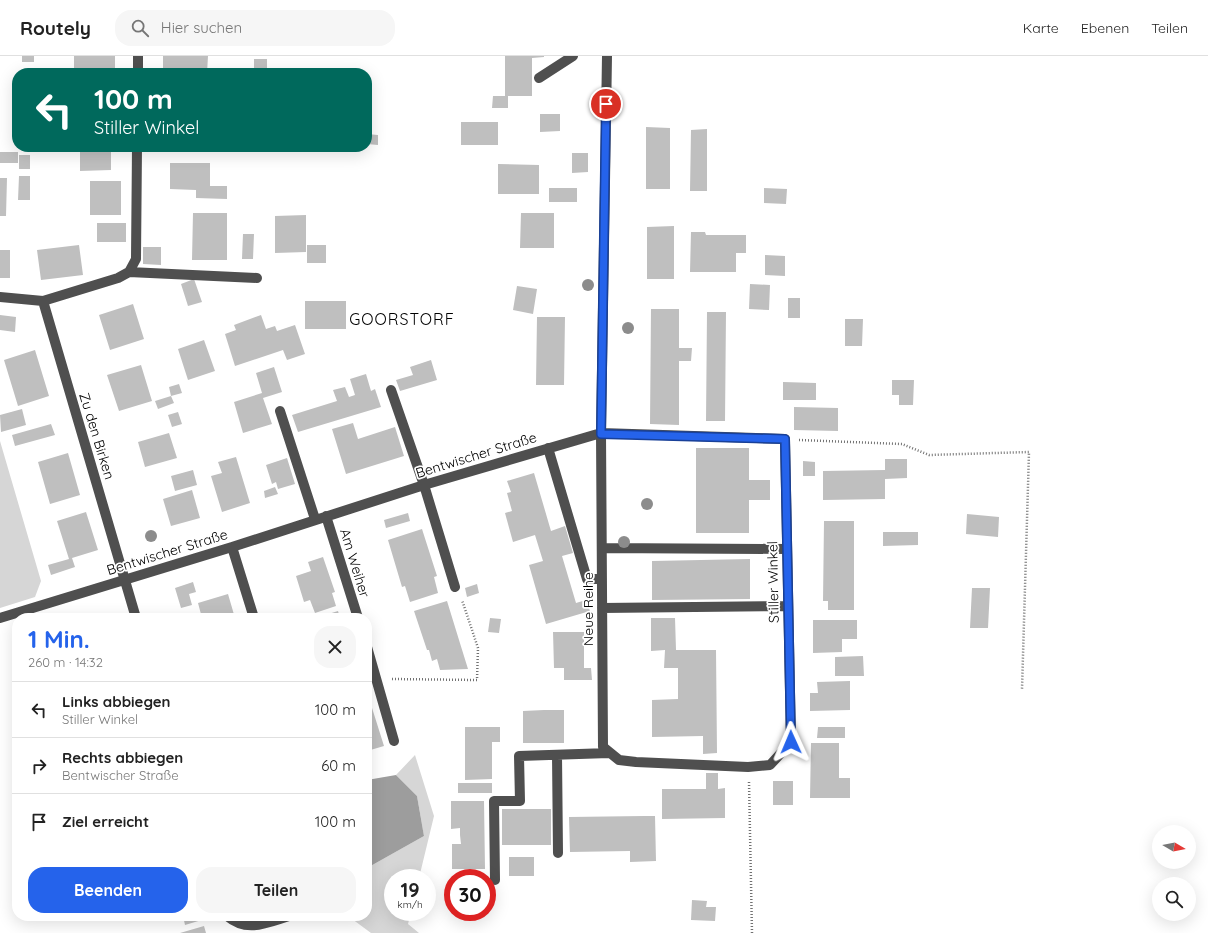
<!DOCTYPE html>
<html lang="de">
<meta charset="utf-8">
<style>
:root{--surface:#fff;--page:#f6f6f6;--text:#222;--muted:#767676;--line:#e0e0e0;--accent:#2563eb}
body{margin:0;font-family:Quicksand,sans-serif;background:var(--page);color:var(--text);height:100vh;display:flex;flex-direction:column;font-size:15px;white-space:nowrap}
*{box-sizing:border-box;margin:0}
p{font-size:13px;color:var(--muted)}
.icon{flex:none;width:22px;height:22px;fill:none;stroke:currentColor;stroke-width:2;stroke-linecap:round;stroke-linejoin:round}
.map{position:relative;flex:1;overflow:hidden}
.drawer{position:absolute;left:12px;top:557px;width:360px;height:308px;display:flex;flex-direction:column;background:var(--surface);border-radius:16px;box-shadow:0 4px 16px #0002}
.drawer>*{flex:none}
.guide{position:absolute;left:12px;top:12px;width:360px;height:84px;border-radius:16px;box-shadow:0 4px 16px #0002;background:#00695c;color:#fff;overflow:hidden}
.needle{width:26px;rotate:100deg}
.fabs{position:absolute;left:1152px;top:769px;display:grid;gap:8px}
.fabs a{display:grid;place-items:center;width:44px;height:44px;border-radius:50%;background:var(--surface);box-shadow:0 4px 16px #0002;font-size:20px}
.speed{position:absolute;left:384px;top:813px;display:flex;gap:8px;font-size:20px;font-weight:700;text-align:center}
.speed>*{display:grid;place-content:center;width:52px;height:52px;border-radius:50%;background:var(--surface);box-shadow:0 4px 16px #0002;line-height:1}
.speed small{font-size:10px;font-weight:400}
.speed .limit{border:6px solid #d22;background:#fff;color:#111}
.pin{position:absolute;display:grid;place-items:center;width:34px;height:34px;color:#fff;margin:-17px;border:2px solid #fff;border-radius:50%;box-shadow:0 1px 4px #0007}
.me{position:absolute;width:44px;margin:-22px;rotate:359deg;stroke-linejoin:round;filter:drop-shadow(0 0 3px #0008)}
.turn{display:flex;align-items:center;gap:14px;height:84px;padding:0 16px;font-size:18px}
.turn .icon{width:52px;height:52px;stroke-width:2.5}
.turn b{display:block;font-size:28px;line-height:34px}
.round{display:grid;place-items:center;flex:none;width:42px;height:42px;border-radius:16px;background:var(--page)}
.headline{display:flex;align-items:center;justify-content:space-between;height:68px;padding:0 16px}
h1{font-size:24px;font-weight:700;line-height:30px;color:var(--accent)}
.primary-button{display:flex;gap:8px;margin-top:auto;padding:8px 16px}
.primary-button a{flex:1;height:46px;border-radius:16px;background:var(--accent);color:#fff;font-size:16px;font-weight:700;line-height:46px;text-align:center}
.primary-button a+a{background:var(--page);color:var(--text)}
ul{padding:0;list-style:none}
li{display:flex;align-items:center;gap:12px;height:56px;padding:0 16px;border-top:1px solid var(--line)}
li div{flex:1}
li b{display:block;font-size:15px}
li em{font-style:normal}
header{display:flex;align-items:center;gap:24px;box-sizing:border-box;height:56px;padding:0 20px;background:var(--surface);border-bottom:1px solid var(--line)}
header strong{font-size:19px}
nav{display:flex;gap:22px;margin-inline-start:auto;font-size:14px}
.search{width:280px;height:36px;background:var(--page);display:flex;align-items:center;gap:10px;box-sizing:border-box;padding:0 14px;border-radius:16px;color:var(--muted);font-size:15px}
.map>svg:first-child{display:block}
</style>
<header>
<strong>Routely</strong>
<div class="search"><svg class="icon" aria-label="search" viewBox="0 0 24 24"><circle cx="10" cy="10" r="6"/><path d="M15 15l6 6"/></svg>Hier suchen</div>
<nav><a>Karte</a><a>Ebenen</a><a>Teilen</a></nav>
</header>
<div class="map">
<svg width="1208" height="877" viewBox="0 0 1208 877">
<rect width="100%" height="100%" fill="#fff"/>
<path fill="#d6d6d6" d="M0 385 41 525 35 541 0 552Z
M415 699 434 760 419 822H393V856H411L408 868 419 877H371L348 860H367V812L424 780 417 740 396 719Z"/>
<path fill="#9d9d9d" d="M396 719 417 740 424 780 367 812V724Z"/>
<path fill="#bfbfbf" d="M22 0H34V6H22Z
M74 0H115V17H74Z
M163 0H208L207 17H163Z
M505 0H544V1L532 2V40H508V52H492L493 40H505Z
M254 3H267V16H254Z
M30 12H38L37 17H30Z
M540 58H560V75L540 76Z
M461 66H498V89H461Z
M646 71 670 72V133H646Z
M707 73V135H690L691 74Z
M367 78 378 79V89L367 88Z
M80 91H111V114L80 115Z
M0 96H18V107H0Z
M572 97H588V116L572 117Z
M19 99H30V113H19Z
M170 107H210V130H227V143L196 142V134L170 133Z
M498 108 539 109V138H498Z
M19 120H30V144H18Z
M0 122H7L6 160H0Z
M90 125H121V159H90Z
M549 132H577V146H549Z
M764 132 787 133 786 148 764 147Z
M193 157H227V204H192Z
M521 157H554V192H520Z
M306 159V196L275 197V160Z
M97 167H126V186H97Z
M674 170V223H647V171Z
M691 176H705L706 179H746V197H736V216H690Z
M243 178H254L253 203H242Z
M79 189 83 219 41 224 37 194Z
M307 189H326V207H307Z
M143 191H161V209L143 208Z
M0 194H10V222H0Z
M765 199 785 200V220L765 219Z
M194 223 202 246 188 250 181 228Z
M750 228 770 229 769 254 749 253Z
M517 230 537 233 533 258 513 254Z
M788 242H800V262H788Z
M305 245H346V273H305Z
M133 248 144 283 110 294 99 259Z
M651 253H679V292H692L691 305H679V369L650 368Z
M707 256H726L725 365H706Z
M0 259 16 261 15 276 0 274Z
M261 259 266 273 275 270 277 275 295 269 305 298 287 304 283 294 235 310 225 278 236 274 234 269Z
M537 261H565L564 329H536Z
M845 263H863L862 290H845Z
M204 284 215 315 188 324 178 293Z
M35 294 49 340 18 350 4 304Z
M431 304 437 324 400 335 396 324 413 319 410 311Z
M141 309 152 345 119 355 107 319Z
M274 311 282 336 263 342 272 368 243 377 234 346 262 337 256 317Z
M366 318 371 335 375 333 381 351 298 376 292 359 337 345 333 334 345 331 349 341 355 339 350 323Z
M892 324H914L913 349H899V339H892Z
M783 326 816 327V344H783Z
M179 328 182 337 171 340 169 331Z
M171 340 174 347 158 353 155 345Z
M794 351 838 352V375L794 374Z
M22 353 26 369 1 376 0 359Z
M178 356 182 368 172 371 168 359Z
M353 367 358 383 395 371 404 400 346 418 332 373Z
M51 368 55 379 15 390 12 379Z
M169 377 177 402 145 411 138 386Z
M696 392H749V424H770V444H749V477H696Z
M68 397 80 439 50 448 38 406Z
M236 401 250 447 222 456 211 420 222 417 218 406Z
M287 402 295 428 278 433 276 426 272 428 266 409Z
M885 403H907V422L885 423V443L823 444V415L885 414Z
M803 405 815 406V420H803Z
M193 414 197 429 175 435 171 420Z
M534 417 551 475 565 470 573 497 562 500 576 547 586 544 590 555 546 568 529 509 543 505 535 479 513 486 505 457 512 455 507 437 511 436 507 425Z
M275 431 278 438 265 442 264 435Z
M192 434 200 462 171 470 163 443Z
M86 456 98 494 72 502 75 511 51 519 48 509 69 503 57 465Z
M408 457 410 465 386 472 384 464Z
M967 458 999 461 998 481 966 478Z
M824 465H854V554H828V545H823Z
M422 473 437 520 434 521 438 537 410 546 405 530 402 531 388 484Z
M883 476H918V489L883 490Z
M323 501 335 536 332 537 336 550 315 557 310 544 304 546 296 520 311 515 308 506Z
M750 503V543L652 544V505Z
M193 526 196 536 189 538 192 549 181 552 175 532Z
M477 528 479 537 467 541 465 532Z
M972 532H990L988 572H970Z
M228 538 235 562H202L198 547Z
M447 545 459 584 468 613 440 614 437 603 432 605 429 594H427L414 555Z
M338 555 340 562H316Z
M108 557 109 562H94Z
M490 562 501 563 499 577 488 576Z
M651 562H675L676 594H716L717 697 703 698V680L652 681V644L678 643V612H664L665 594 651 595Z
M813 564H857V583H842V596L813 597Z
M553 576H584V612H591L592 624H564V612H554Z
M863 600 864 620H835V601Z
M850 625V654L810 655V637H818L817 626Z
M367 636 384 690 367 695Z
M544 654H564V687H523V655Z
M465 671H500V686H492V723L465 724Z
M818 671H845V682H817Z
M811 687H839V722H850V742H810Z
M706 717H718V733L725 732V762L662 763V733H706Z
M773 725H793V749H773Z
M458 727H492V737H458Z
M451 745H484L485 813H452V788H461L460 779V772L451 773Z
M502 753H551V789H502Z
M644 760H655L656 805 630 806V795L570 796 569 761Z
M509 801H534V820H509Z
M692 844 707 845 706 851H716L715 865 691 864Z
M183 860H205V863L185 869Z
M204 870 206 877H180Z"/>
<g fill="none" stroke-linecap="round" stroke-linejoin="round">
<path stroke="#717171" stroke-width="2.5" stroke-dasharray="1 2" stroke-linecap="butt" d="M799 384 902 388 929 399 1029 396 1022 633
M392 623 477 624 478 592 462 544
M749 726 752 877"/>
<path stroke="#4f4f4f" stroke-width="10" d="M138 17V0
M539 22 573 0
M129 216 257 222
M0 241 43 245 118 222 129 216 136 203 137 91
M43 245 136 562
M391 334 424 429 455 531
M280 355 315 463
M601 377 785 383 791 686 770 709 748 711 636 706 619 704 603 691Z
M548 392 587 523H602
M326 460 358 562
M232 491 254 562
M602 492 786 493
M602 552 787 550
M0 562 232 491 424 429 601 377 607 0
M367 591 394 685
M557 699 558 797
M495 824 494 745H520L519 700 609 697
M227 860C247 877 266 867 289 860"/>
</g>
<g fill="#8c8c8c">
<circle cx="588" cy="229" r="6"/>
<circle cx="628" cy="272" r="6"/>
<circle cx="647" cy="448" r="6"/>
<circle cx="151" cy="480" r="6"/>
<circle cx="624" cy="486" r="6"/>
</g>
<g fill="none" stroke-linecap="round" stroke-linejoin="round">
<defs>
<path id="route" d="M606 48 601 378 785 383 791 686"/>
</defs>
<use href="#route" stroke="#184099" stroke-width="10"/>
<use href="#route" stroke="#2563eb" stroke-width="7"/>
</g>
<g text-anchor="middle" stroke-width="3.5" stroke-linejoin="round" paint-order="stroke">
<g font-size="14" fill="#000" stroke="#fff">
<text transform="translate(97 380) rotate(73)" y="5">Zu den Birken</text>
<text transform="translate(476 399) rotate(-17)" y="5">Bentwischer Straße</text>
<text transform="translate(167 496) rotate(-17)" y="5">Bentwischer Straße</text>
<text transform="translate(355 507) rotate(73)" y="5">Am Weiher</text>
<text transform="translate(773 526) rotate(-91)" y="5">Stiller Winkel</text>
<text transform="translate(588 553) rotate(-90)" y="5">Neue Reihe</text>
</g>
<g font-size="16" letter-spacing="1" fill="#000" stroke="#fff">
<text x="402" y="269">GOORSTORF</text>
</g>
</g>
</svg>
<div class="fabs">
<a><svg class="needle" viewBox="-14 -14 28 28"><path d="M0-13l5 13h-10z" fill="#e53935"/><path d="M0 13l5-13h-10z" fill="#767676"/></svg></a>
<a><svg class="icon" aria-label="search" viewBox="0 0 24 24"><circle cx="10" cy="10" r="6"/><path d="M15 15l6 6"/></svg></a>
</div>
<div class="speed"><div>19<small>km/h</small></div><div class="limit">30</div></div>
<div class="pin" style="left:606px;top:48px;background:#d93025"><svg class="icon" aria-label="arrive" viewBox="0 0 24 24"><path d="M6 21V4h12l-3 4 3 4H6"/></svg></div>
<svg class="me" style="left:791px;top:686px" viewBox="-20 -20 40 40"><path d="M0-17L14 15 0 8-14 15z" fill="#2563eb" stroke="#fff" stroke-width="4"/></svg>
<div class="guide">
<div class="turn"><svg class="icon" aria-label="left" viewBox="0 0 24 24"><path d="M17 20v-9H6M10 6l-5 5 5 5"/></svg><div><b>100 m</b>Stiller Winkel</div></div>
</div>
<section class="drawer">
<div class="headline"><div><h1>1 Min.</h1><p>260 m · 14:32</p></div><a class="round"><svg class="icon" aria-label="close" viewBox="0 0 24 24"><path d="M6 6l12 12M18 6L6 18"/></svg></a></div>
<ul>
<li><svg class="icon" aria-label="left" viewBox="0 0 24 24"><path d="M17 20v-9H6M10 6l-5 5 5 5"/></svg><div><b>Links abbiegen</b><p>Stiller Winkel</p></div><em>100 m</em></li>
<li><svg class="icon" aria-label="right" viewBox="0 0 24 24"><path d="M7 20v-9h11M14 6l5 5-5 5"/></svg><div><b>Rechts abbiegen</b><p>Bentwischer Straße</p></div><em>60 m</em></li>
<li><svg class="icon" aria-label="arrive" viewBox="0 0 24 24"><path d="M6 21V4h12l-3 4 3 4H6"/></svg><div><b>Ziel erreicht</b></div><em>100 m</em></li>
</ul>
<div class="primary-button"><a>Beenden</a><a>Teilen</a></div>
</section>
</div>
